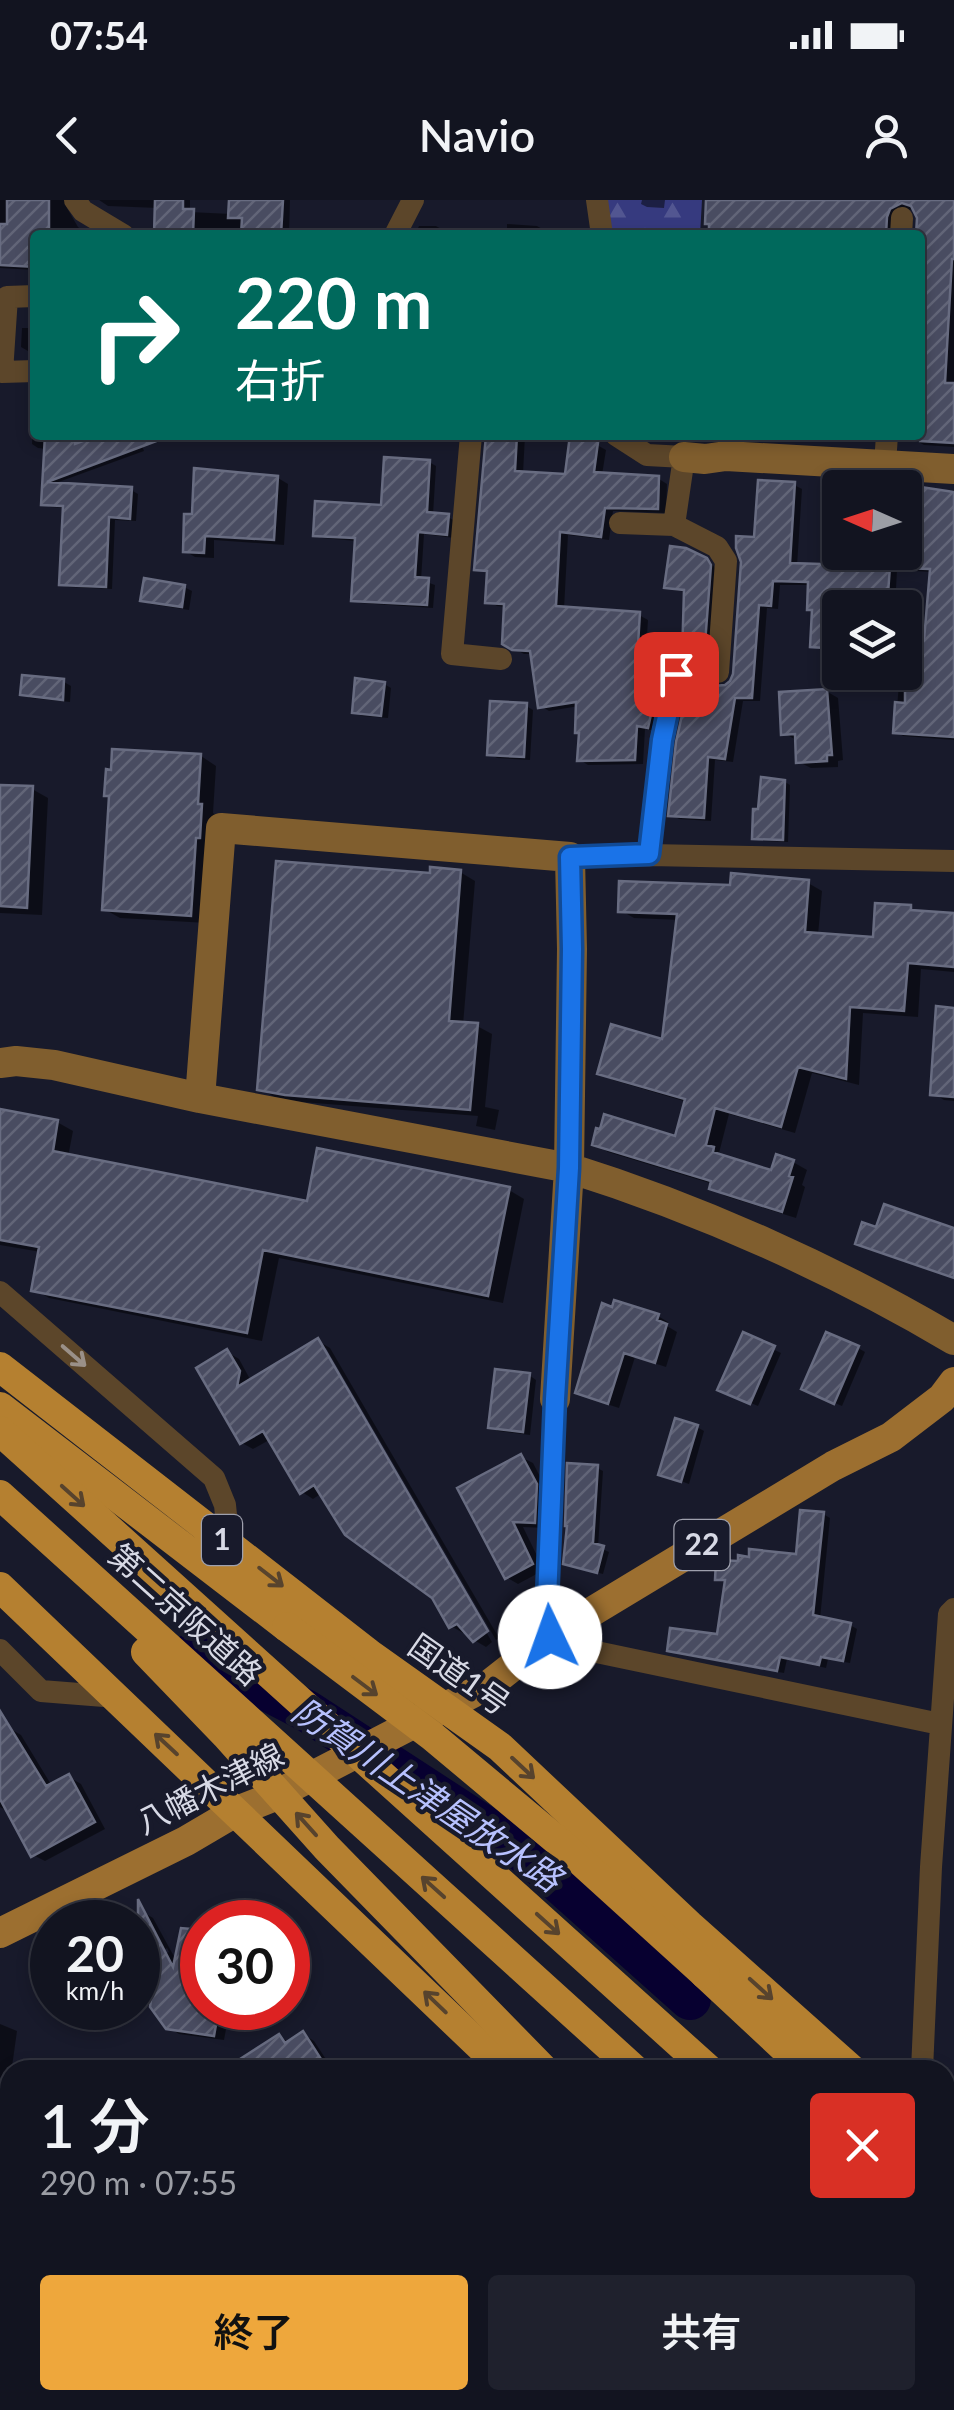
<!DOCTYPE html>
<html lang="ja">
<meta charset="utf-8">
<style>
:root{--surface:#121420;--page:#1f212d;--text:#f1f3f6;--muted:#9c9ea5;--line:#31333e;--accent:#eea73c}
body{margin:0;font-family:Lato,"Noto Sans JP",sans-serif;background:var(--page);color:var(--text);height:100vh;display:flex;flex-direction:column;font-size:38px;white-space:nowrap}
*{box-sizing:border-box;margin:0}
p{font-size:32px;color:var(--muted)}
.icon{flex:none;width:55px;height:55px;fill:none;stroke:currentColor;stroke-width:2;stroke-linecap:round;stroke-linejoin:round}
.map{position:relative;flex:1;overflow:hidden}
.drawer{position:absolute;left:0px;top:1860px;width:955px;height:350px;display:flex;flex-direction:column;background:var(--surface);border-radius:30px 30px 0 0;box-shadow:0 5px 15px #0003,0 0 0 2px var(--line)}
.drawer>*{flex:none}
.guide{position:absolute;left:30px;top:30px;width:895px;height:210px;border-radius:10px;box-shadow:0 5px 15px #0003,0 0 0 2px var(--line);background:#00695c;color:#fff;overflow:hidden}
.needle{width:65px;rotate:273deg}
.controls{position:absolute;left:822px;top:270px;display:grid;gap:20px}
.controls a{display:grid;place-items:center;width:100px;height:100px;border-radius:10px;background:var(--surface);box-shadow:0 5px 15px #0003,0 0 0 2px var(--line);font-size:50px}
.speed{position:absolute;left:30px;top:1700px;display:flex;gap:20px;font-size:50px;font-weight:700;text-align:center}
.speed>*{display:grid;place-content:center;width:130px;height:130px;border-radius:50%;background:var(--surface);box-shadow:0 5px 15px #0003,0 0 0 2px var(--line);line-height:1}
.speed small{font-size:25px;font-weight:400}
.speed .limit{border:15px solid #d22;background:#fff;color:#111}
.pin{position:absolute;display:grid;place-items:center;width:85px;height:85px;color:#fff;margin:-42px;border-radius:20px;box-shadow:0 5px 15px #0006}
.me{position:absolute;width:110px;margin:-55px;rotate:357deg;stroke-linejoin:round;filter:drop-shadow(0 0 8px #0008)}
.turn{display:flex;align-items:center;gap:35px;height:210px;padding:0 40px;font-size:45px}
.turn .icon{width:130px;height:130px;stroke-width:2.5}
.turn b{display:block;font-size:70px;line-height:85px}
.round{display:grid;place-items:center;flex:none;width:105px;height:105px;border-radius:10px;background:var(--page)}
.overview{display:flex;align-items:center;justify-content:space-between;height:170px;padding:0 40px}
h1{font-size:60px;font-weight:600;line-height:75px}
.action{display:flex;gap:20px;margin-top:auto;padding:20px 40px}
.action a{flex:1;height:115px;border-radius:10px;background:var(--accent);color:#111;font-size:40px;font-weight:600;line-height:115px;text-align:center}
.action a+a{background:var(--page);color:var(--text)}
.status{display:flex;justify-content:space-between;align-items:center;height:70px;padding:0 50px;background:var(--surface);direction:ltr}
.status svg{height:28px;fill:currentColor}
header{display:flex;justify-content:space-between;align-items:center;height:130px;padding:0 40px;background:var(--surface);font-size:45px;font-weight:600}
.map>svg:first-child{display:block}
</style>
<div class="status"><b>07:54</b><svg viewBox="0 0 49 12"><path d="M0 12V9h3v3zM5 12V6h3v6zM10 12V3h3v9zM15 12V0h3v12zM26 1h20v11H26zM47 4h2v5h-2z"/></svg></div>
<header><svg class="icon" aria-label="back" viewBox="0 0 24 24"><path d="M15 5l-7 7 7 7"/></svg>Navio<svg class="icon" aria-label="person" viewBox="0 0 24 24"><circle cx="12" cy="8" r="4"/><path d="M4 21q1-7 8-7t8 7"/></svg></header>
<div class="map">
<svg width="954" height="2210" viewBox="0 0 954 2210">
<defs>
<pattern id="forest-firs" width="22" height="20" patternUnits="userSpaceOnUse" patternTransform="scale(2.5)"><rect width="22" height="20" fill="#363a7f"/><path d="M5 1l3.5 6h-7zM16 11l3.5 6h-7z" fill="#525691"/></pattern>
<pattern id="building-hatch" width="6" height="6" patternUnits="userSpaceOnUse" patternTransform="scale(2.5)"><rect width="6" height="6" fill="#494c61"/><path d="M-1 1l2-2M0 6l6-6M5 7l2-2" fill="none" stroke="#626578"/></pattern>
</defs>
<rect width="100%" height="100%" fill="#181a2b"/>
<path fill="url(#forest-firs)" d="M606 0H702L700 35H609Z"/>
<path fill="#0007" d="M0 0H68L67 8 78 27 89 35H35V70L0 68Z
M99 0H190V12L231 14V0H290L289 35H156L158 8 108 6Z
M642 0H665L664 8 647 7 641 4Z
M709 0H954V247L924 245 913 239V235H920V18L914 8 901 14 896 35H711Z
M507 24 537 26 544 30V35H507Z
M419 26H436L443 30V35H415Z
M22 128H35V151H28L21 147Z
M33 215 35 235H138L144 251 53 284 131 290 138 294 136 321 115 320 112 389 68 387 61 384 65 308 50 307 44 303 47 249 38 248 32 244Z
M488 235H525L523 274 567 277 573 235H590L597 245 606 250 602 275 659 279 667 284 666 313 613 311 609 340 568 335 564 409 639 415 648 420 644 483 658 485 666 490 657 531 645 529 643 564 588 565 580 560 579 506 549 511 541 506 533 454H524L504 443 506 407 497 406 488 401 489 374 477 369Z
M692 235 691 239 650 236V235Z
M429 262 436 266 433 315 448 317 455 321 454 338 424 334 421 380 435 385 433 408 360 403 353 399 357 341 322 338 315 334 384 308Z
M278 278 288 284 284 345 214 340V358L195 357 185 351Z
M794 285 802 289 797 366 854 368 855 352H905V289L942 293V290H954V540L903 536 895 531 900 472H905V421L928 422 932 372 897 370 895 408H840V451L821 450 813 446 815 411 810 385H780L778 409 767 408 760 501H743L733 562 715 560 711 621 679 619 671 614 726 488 732 482 756 340Z
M685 350 713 365 716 370 710 460H691L685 456 687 392 673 390 667 386Z
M184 387 192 391 189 410 150 404 143 400Z
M64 482 71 486 70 502 30 498 23 494Z
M384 484 391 488 388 518 362 516 354 511Z
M826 491 838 498 843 560 838 561V567L811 568 799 562 796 540 784 533Z
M526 506 533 510 530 560 497 558 490 553Z
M201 556 216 566 213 613 217 616 207 723 120 718 104 709Z
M785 582 790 585 788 642 761 641 755 637 761 611Z
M0 587 32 589 48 598 42 715 0 713Z
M460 672 475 681 463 825 477 826 492 834 485 907 499 910 495 930 476 926 478 916 302 902 274 897 260 888 432 676Z
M808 683 822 691 818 735 875 740 911 708 920 714 954 716V772L921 769 918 817 863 813 859 885 812 873 795 933 729 914 719 953 773 974 793 962 807 970 802 985 805 987 796 1018 725 996 712 988 713 984 608 952 595 944 676 939 687 902 613 880 600 873 664 842 679 720 634 718 620 710 732 688Z
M954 810V901L944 900 933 893Z
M0 912 57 922 73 931 68 957 308 1004 509 990 524 999 503 1103 279 1058 262 1141 49 1098 34 1089 41 1052 0 1045Z
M658 1116 668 1122 667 1126 677 1132 666 1167 635 1157 619 1208 588 1198 578 1192Z
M744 1135 781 1153 758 1206 727 1193Z
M318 1141 330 1148 499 1438 496 1440 326 1148H321L492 1442 486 1447 474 1440 466 1431 463 1433 451 1426 434 1396 322 1293 313 1299 302 1292 271 1239 253 1249 242 1243 227 1152 239 1159 251 1181Z
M858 1148 865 1152 842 1206 811 1193Z
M529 1175 536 1180 530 1235 498 1231 491 1227Z
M697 1227 704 1231 689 1284 661 1274Z
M521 1257 533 1263 548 1292 546 1328 523 1327 544 1370 518 1384 506 1377 461 1289Z
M597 1268 603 1271 598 1347 609 1352 603 1374 572 1366Z
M823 1314 830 1318 820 1419 850 1425 857 1429 850 1463 828 1459 826 1468 787 1459 784 1473 677 1454 670 1450 719 1437 725 1382 718 1378 798 1357Z
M9 1528 21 1535 52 1586 69 1577 81 1584 105 1629 45 1661 33 1655 11 1613 0 1607V1534Z
M143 1712 153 1718 177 1762 183 1730 202 1733V1808H230L224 1840 179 1834 168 1827 158 1766 138 1777V1769L169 1752 167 1748 138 1763V1722H122Z
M0 1824 17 1831 6 1910 0 1909Z
M303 1834 314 1841 333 1870H246L279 1836 290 1843Z
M0 2029 10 2030V2148H0V2125L6 2126 8 2083 0 2082Z
M185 2200H398L397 2210H184Z
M83 2203 142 2209 144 2210H83Z
M13 2207 47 2210H12Z"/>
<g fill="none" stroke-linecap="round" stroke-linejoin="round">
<path stroke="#070030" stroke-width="42" d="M194 1452 307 1511 531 1657 690 1799"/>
</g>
<path fill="url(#building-hatch)" stroke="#686c81" stroke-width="2.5" d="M7 0H49V35H35V67L0 65V24H7Z
M155 0H183V9H194L193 35H154Z
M229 0H283L281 35H241L242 18H228Z
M706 0H954V59H952L945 183H954V243L920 241V35H916L917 18 911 6 902 3 890 9 887 17 886 35H709V24H705Z
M45 235H75V244L99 235H166L167 237 47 282 132 287 130 319 109 317 106 387 59 385 63 306 41 305Z
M486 235H517L515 271 565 274 570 235H599L594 272 659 276 658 309 605 308 601 337 560 332 556 406 640 412 636 479 658 483 648 528 637 526 635 560 577 561 579 533H575L576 502 538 508 530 451 512 450 502 444 504 404 485 403 487 371 474 370Z
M384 257 430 260 427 312 449 314 447 335 418 332 415 377 429 378 427 405 351 401 355 338 313 336 315 301 381 305Z
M194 268 278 276 274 340 205 336 204 353 183 352 184 314H192Z
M758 280 795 282 790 363 854 365V352H891L887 408H840V449L810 447 812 410H807L808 382 773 381 771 406 759 405 752 498H735L725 559 708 557 704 618 668 616 676 542 688 488 725 485 730 481 733 474 741 362 736 348V336L754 337Z
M914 286 954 292V537L893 533 895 502 905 503V438L924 440 930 369 902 368Z
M670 346 686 348 707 358 711 365 704 457 682 458 684 390 664 388Z
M144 378 185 385 182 407 140 401Z
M22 475 64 479 63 500 20 495Z
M355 478 385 482 381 516 352 513Z
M827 489 832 555H827V561L796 563 795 534 781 535 779 492Z
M490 501 527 503 524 557 487 555Z
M112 549 201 554 198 604H202L200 638H196L191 716 102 710 109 596H104L106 569 111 570Z
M761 577 785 580 783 640 752 639 753 609H758Z
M0 585 33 586 27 708 0 706Z
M276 661 430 673V667L461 670 449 821 478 823 470 910 285 895 257 890Z
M731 673 809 680 805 732 873 737 875 703 911 705V710L954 713V767L908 763 904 811 850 807 846 879 798 867 781 927 715 908 706 945 714 947 713 952 771 970 776 954 794 960 789 976 793 977 782 1012 709 989 711 981 592 945 596 928 600 929 604 914 675 936 685 899 597 874 611 824 662 839 677 714 618 712 619 681 730 685Z
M936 806 954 808V897L930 895Z
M0 909 58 920 53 951 307 1001 317 948 510 987 488 1096 263 1050 247 1133 31 1091 39 1047 0 1040Z
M884 1004 954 1028V1078L855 1044 862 1022 876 1027Z
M614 1100 659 1114 657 1120 667 1124 655 1163 624 1153 608 1204 575 1193 602 1103 612 1107Z
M743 1132 775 1146 750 1204 717 1190Z
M826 1132 859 1146 834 1204 801 1189Z
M318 1138 488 1431 473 1442 457 1424 449 1428 432 1398 345 1335 314 1285 300 1294 263 1231 240 1244 196 1168 227 1149 240 1171 237 1187Z
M495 1169 530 1173 523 1232 488 1228Z
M675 1218 698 1225 681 1282 658 1275Z
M521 1254 537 1284 535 1323 513 1322 533 1364 505 1379 457 1288Z
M567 1263 598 1265 593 1343 604 1346 597 1373 563 1364 567 1326H565Z
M800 1310 824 1312 813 1415 851 1423 843 1461 821 1457 819 1465 780 1457 777 1471 667 1451 670 1428 717 1434 725 1380H715L716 1360 738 1361V1355L749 1357V1349L796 1354Z
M0 1511 46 1586 69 1574 95 1622 31 1657 0 1599Z
M138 1699 173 1767 181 1728 202 1730V1808H219L214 1836 166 1829 150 1807 157 1756 138 1766Z
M303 1831 328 1870H223L279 1834 285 1843Z"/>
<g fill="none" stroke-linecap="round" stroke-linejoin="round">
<path stroke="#5c462a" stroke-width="22" d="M75 0 83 11 123 35
M597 0 602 35
M395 35 413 0
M901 35 902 18
M35 96 7 97 2 172 35 171
M471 235 452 454 501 459
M616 235 647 255 684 257 674 325 717 347 726 361 718 472 676 473 661 540 649 655
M885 264 887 235
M620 323 674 325
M570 657 649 655 954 661
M0 1092 214 1278 225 1305 229 1345
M555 1199 547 1400 550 1437 563 1445 940 1524
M0 1450 41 1491 117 1497
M922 1870 931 1667 949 1414 954 1409
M800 2200 811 2210
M587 2210 631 2200"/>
<path stroke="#805e2e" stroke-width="30" d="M684 257 705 259 726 256 954 269
M0 863 16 861 54 865 200 898 569 968C700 1009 836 1070 954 1140
M200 898 221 628 570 657 572 749 569 968 555 1199
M541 2200V2210"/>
<path stroke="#9c6f30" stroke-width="30" d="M0 1733 186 1641 237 1611 270 1598 490 1484 550 1437 833 1266 891 1237 942 1198 954 1182"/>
<path stroke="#b58030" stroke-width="30" d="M0 1167 372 1456 500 1547 689 1725 852 1870
M0 1207 287 1427
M0 1387 505 1870
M705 1774 808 1870
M945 1954 954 1962
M945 1995 954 2003
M945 2083 954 2091
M945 2152 954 2160
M865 2200 876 2210
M915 2200 926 2210"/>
<path stroke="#b58030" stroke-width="30" d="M0 1231 709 1870
M0 1295 635 1870
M287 1427 432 1536 565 1647 705 1774
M146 1452 226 1535 327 1648 544 1870"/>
</g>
<defs><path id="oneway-shaft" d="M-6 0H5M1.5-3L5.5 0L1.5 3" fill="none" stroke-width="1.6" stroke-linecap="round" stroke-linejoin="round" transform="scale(2.5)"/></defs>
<use stroke="#9a9088" href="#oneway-shaft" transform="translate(74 1156) rotate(41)"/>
<g stroke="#57432d">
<use href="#oneway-shaft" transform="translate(73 1296) rotate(42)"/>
<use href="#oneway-shaft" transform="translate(271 1377) rotate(38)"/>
<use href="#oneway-shaft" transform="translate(365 1486) rotate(37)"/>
<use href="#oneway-shaft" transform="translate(166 1544) rotate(-137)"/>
<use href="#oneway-shaft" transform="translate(523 1568) rotate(43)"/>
<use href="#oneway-shaft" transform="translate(306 1624) rotate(-132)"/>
<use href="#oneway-shaft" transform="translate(433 1687) rotate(-138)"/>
<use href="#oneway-shaft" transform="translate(548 1724) rotate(42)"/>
<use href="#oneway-shaft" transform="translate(761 1789) rotate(42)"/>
<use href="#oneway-shaft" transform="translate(435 1802) rotate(-136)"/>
</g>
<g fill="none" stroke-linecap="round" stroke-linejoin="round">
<defs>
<path id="route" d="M550 1437 547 1400 555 1199 569 968 572 749 570 657 649 654 662 540 676 474"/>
</defs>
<use href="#route" stroke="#114b97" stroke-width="25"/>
<use href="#route" stroke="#1a73e8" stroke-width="18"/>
</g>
<g text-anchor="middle" stroke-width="9" stroke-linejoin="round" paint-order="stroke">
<g fill="#181a2b" stroke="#9ea0ad" stroke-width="2.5">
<rect x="202" y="1315" width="40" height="50" rx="8"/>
<rect x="674.5" y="1320" width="55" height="50" rx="8"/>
</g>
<g font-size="30" font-weight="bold" fill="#d7d9e5">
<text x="222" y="1350">1</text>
<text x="702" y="1355">22</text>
</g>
<g font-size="32" fill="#d7d9e5" stroke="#181a2b">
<text transform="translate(185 1415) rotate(42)" y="11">第二京阪道路</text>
<text transform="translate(459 1475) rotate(35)" y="11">国道1号</text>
<text transform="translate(210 1589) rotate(-27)" y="11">八幡木津線</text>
</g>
<g font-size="35" font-style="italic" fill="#b7c1fe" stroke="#181a2b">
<text transform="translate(427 1595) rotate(34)" y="12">防賀川上津屋放水路</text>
</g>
</g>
</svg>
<div class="controls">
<a><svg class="needle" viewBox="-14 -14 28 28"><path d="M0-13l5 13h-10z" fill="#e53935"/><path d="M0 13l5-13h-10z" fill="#9c9ea5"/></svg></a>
<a><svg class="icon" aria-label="layers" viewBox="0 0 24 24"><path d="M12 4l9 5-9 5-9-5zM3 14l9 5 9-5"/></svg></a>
</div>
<div class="speed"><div>20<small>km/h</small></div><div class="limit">30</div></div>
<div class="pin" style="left:676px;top:474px;background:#d93025"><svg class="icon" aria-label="arrive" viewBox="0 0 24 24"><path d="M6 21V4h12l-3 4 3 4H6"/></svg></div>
<svg class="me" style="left:550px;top:1437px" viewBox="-20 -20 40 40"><circle r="19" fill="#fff"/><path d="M0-13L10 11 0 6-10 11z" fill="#1a73e8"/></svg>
<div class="guide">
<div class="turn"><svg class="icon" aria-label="right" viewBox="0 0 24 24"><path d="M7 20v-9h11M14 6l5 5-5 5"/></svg><div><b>220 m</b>右折</div></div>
</div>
<section class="drawer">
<div class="overview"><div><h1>1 分</h1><p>290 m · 07:55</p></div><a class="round" style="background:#d93025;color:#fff"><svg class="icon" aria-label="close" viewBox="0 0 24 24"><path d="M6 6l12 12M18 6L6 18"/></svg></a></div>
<div class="action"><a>終了</a><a>共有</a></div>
</section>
</div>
